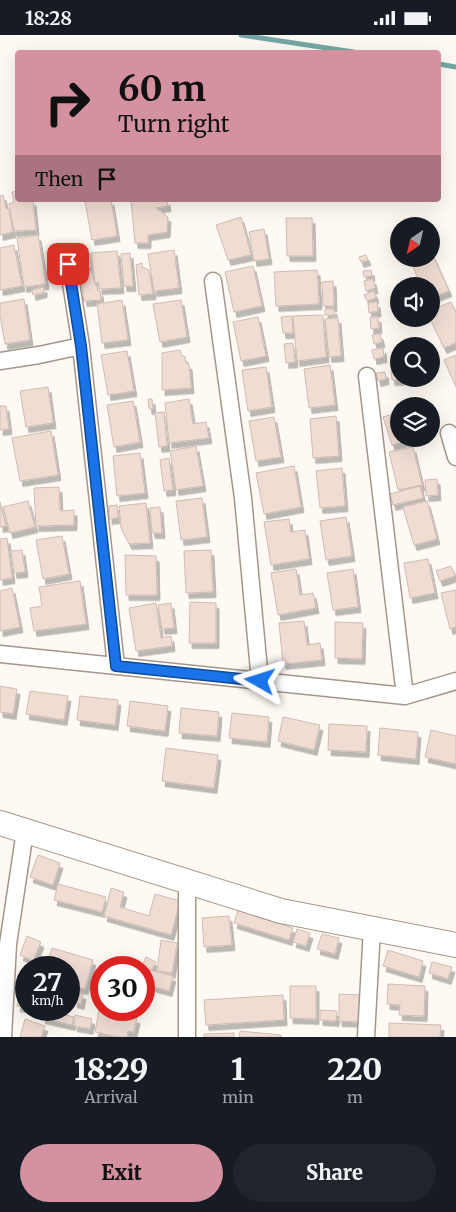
<!DOCTYPE html>
<style>
:root{--surface:#171b24;--page:#20242c;--text:#f1f3f6;--muted:#9ea1a6;--accent:#d492a0}
body{margin:0;font-family:Merriweather,serif;background:var(--page);color:var(--text);height:100vh;display:flex;flex-direction:column;font-size:19px;white-space:nowrap}
*{box-sizing:border-box;margin:0}
p{font-size:16px;color:var(--muted)}
.icon{flex:none;width:28px;height:28px;fill:none;stroke:currentColor;stroke-width:2;stroke-linecap:round;stroke-linejoin:round}
.map{position:relative;height:1002px;overflow:hidden}
.sheet{display:flex;flex-direction:column;background:var(--surface);flex:1}
.sheet>*{flex:none}
.top-card{position:absolute;left:15px;top:15px;width:426px;height:152px;border-radius:5px;box-shadow:0 5px 20px #0002;background:#d492a0;color:#111;overflow:hidden}
.needle{width:32px;rotate:214deg}
.buttons{position:absolute;left:390px;top:182px;display:grid;gap:10px}
.buttons a{display:grid;place-items:center;width:50px;height:50px;border-radius:50%;background:var(--surface);box-shadow:0 5px 20px #0002;font-size:25px}
.speed{position:absolute;left:15px;top:921px;display:flex;gap:10px;font-size:25px;font-weight:700;text-align:center}
.speed>*{display:grid;place-content:center;width:65px;height:65px;border-radius:50%;background:var(--surface);box-shadow:0 5px 20px #0002;line-height:1}
.speed small{font-size:12px;font-weight:400}
.speed .limit{border:8px solid #d22;background:#fff;color:#111}
.pin{position:absolute;display:grid;place-items:center;width:42px;height:42px;color:#fff;margin:-21px;border-radius:10px;box-shadow:0 2px 8px #0006}
.me{position:absolute;width:55px;margin:-28px;rotate:276deg;stroke-linejoin:round;filter:drop-shadow(0 0 4px #0008)}
.turn{display:flex;align-items:center;gap:18px;height:105px;padding:0 20px;font-size:22px}
.turn .icon{width:65px;height:65px;stroke-width:2.5}
.turn b{display:block;font-size:35px;line-height:42px}
.then{display:flex;align-items:center;height:48px;padding:0 20px;background:#0003;gap:10px;font-size:19px}
.eta{display:flex;justify-content:space-evenly;align-items:center;height:85px;text-align:center}
.eta b{font-size:30px;font-weight:800;line-height:35px}
.primary-button{display:flex;gap:10px;margin-top:auto;padding:10px 20px}
.primary-button a{flex:1;height:58px;border-radius:30px;background:var(--accent);color:#111;font-size:20px;font-weight:800;line-height:58px;text-align:center}
.primary-button a+a{background:var(--page);color:var(--text)}
.status{display:flex;justify-content:space-between;align-items:center;height:35px;padding:0 25px;background:var(--surface);direction:ltr}
.status svg{height:14px;fill:currentColor}
.map>svg:first-child{display:block}
</style>
<div class="status"><b>18:28</b><svg viewBox="0 0 49 12"><path d="M0 12V9h3v3zM5 12V6h3v6zM10 12V3h3v9zM15 12V0h3v12zM26 1h20v11H26zM47 4h2v5h-2z"/></svg></div>
<div class="map">
<svg width="456" height="1002" viewBox="0 0 456 1002">
<defs>
<filter id="shadow"><feDropShadow dx="3" dy="5.5" stdDeviation="0" flood-color="#0004"/></filter>
</defs>
<rect width="100%" height="100%" fill="#fff9f3"/>
<g fill="none" stroke-linecap="round" stroke-linejoin="round">
<path stroke="#74a7a5" stroke-width="5" d="M241 0 360 18
M439 29 456 32"/>
</g>
<path fill="#f0dcd3" stroke="#cfbcb3" filter="url(#shadow)" d="M18 156V165H33L36 195 14 196 9 169 14 167 12 157Z
M3 160 6 173 9 174 13 197 0 200V161Z
M98 165H111L117 201 92 205 85 167Z
M131 165H167L168 171 156 173 168 182 167 197 148 200V208H135Z
M241 182 251 220 228 225 216 190Z
M286 183H312L313 221H287Z
M264 194 269 224 254 226 249 197Z
M38 200 46 249 24 252 17 203Z
M14 210 22 251 0 255V213Z
M174 215 179 253 154 256 148 219Z
M117 216 121 253 99 254V247L95 248 91 218Z
M130 218 133 251H124L121 219Z
M90 219 91 232 81 233 80 220Z
M366 220 368 225 361 227 359 222Z
M433 220 449 256 431 263V251H421L412 229 425 224H431V221Z
M142 228V232L149 235 153 259 139 260 136 230Z
M253 231 262 271 234 277 225 237Z
M317 235 319 269 276 271 274 237Z
M371 235 372 241 364 242 363 236Z
M92 237 95 250 97 251 98 256H100L101 265 84 266 80 238Z
M373 244 375 253 366 256 364 246Z
M333 246 334 271H323L322 247Z
M44 252V257L33 260 32 255Z
M374 256 376 263 367 266 364 260Z
M24 264 30 305 5 309 0 281V268Z
M122 265 128 305 102 308 97 269Z
M181 265 187 302 160 307 153 269Z
M377 267 378 276 369 278 368 268Z
M451 267 456 278V308L444 313 430 284H431V275Z
M325 274H334V280H325Z
M323 280 326 322 297 326 293 281Z
M292 281 293 298H283L281 282Z
M258 282 266 321 241 326 233 287Z
M370 282H378L379 293 371 294Z
M338 283 341 321 329 322 325 284Z
M380 299 382 307 374 309 372 300Z
M293 308 295 327 286 328 284 309Z
M383 313 384 322 374 324 372 315Z
M180 315 181 320 185 322 186 328 189 329 191 353 162 355V318Z
M127 316 134 356 108 360 101 320Z
M456 320V352L444 325Z
M330 330 335 370 309 373 304 334Z
M266 332 272 372 248 376 242 335Z
M391 334H399V344H401V345H392Z
M385 337 386 344 378 346 376 338Z
M48 352 53 388 26 392 20 356Z
M148 364H152L153 374H149Z
M189 364 193 389 206 387 209 403 169 408 165 368Z
M133 366 140 407 114 412 107 370Z
M0 371H6L9 394 0 395Z
M164 377 167 411 159 412 155 378Z
M399 377V404H414L392 410 383 382Z
M336 381 339 421 313 423 310 384Z
M274 382 281 422 256 426 249 386Z
M51 396 58 440 20 446 12 403Z
M196 411 203 451 176 455 170 416Z
M413 412 422 450 398 455 389 417Z
M140 418 145 458 117 461 113 421Z
M169 423 173 455 164 456 160 425Z
M294 431 301 472 264 479 256 438Z
M342 433 345 471 320 473 316 436Z
M437 444 438 460 426 461 425 445Z
M420 451 423 463 393 470 390 459Z
M59 452 60 476 74 475V490L36 491 34 453Z
M202 463 207 502 181 505 176 466Z
M28 466 35 492 10 498 3 472Z
M427 466 437 504 414 510 403 472Z
M0 467 6 491 0 492Z
M146 468 150 508 129 509 121 493 119 471Z
M117 470 118 483 109 484V471Z
M160 472 162 498H152L150 473Z
M346 482 352 521 326 525 320 486Z
M289 484 291 497 305 495 309 524 271 530 264 487Z
M62 501 69 539 43 544 36 505Z
M7 503 12 543 0 545V504Z
M22 515 25 537 14 538 11 516Z
M211 515 213 557 186 558 184 516Z
M125 520 156 521 157 560H126Z
M428 524 435 558 410 563 404 528Z
M451 531 455 541 440 546 436 536Z
M296 534 300 560 313 558 316 573 278 580 271 538Z
M353 534 358 572 333 575 327 538Z
M80 546 86 589 34 596 30 573 42 571 39 552Z
M12 553 20 592 0 596V556Z
M456 555V592L450 594 441 558Z
M190 567 216 568V608H189Z
M156 568 161 603 171 601 172 611 136 616 129 573Z
M171 568 174 593 162 594 158 570Z
M304 586 307 610 320 608 322 625 283 629 279 588Z
M335 587 363 588 362 624 335 623Z
M0 651 17 654 13 679 0 677Z
M30 656 68 661 64 685 26 679Z
M80 661 118 665 115 690 77 685Z
M130 666 168 671 165 696 127 691Z
M181 673 219 677 217 701 179 698Z
M232 678 269 682 267 707 229 703Z
M283 682 320 690 314 715 278 706Z
M329 689 367 691 366 717 328 715Z
M380 693 418 697 416 724 378 720Z
M431 695 456 701V729L425 722Z
M166 713 218 720 214 753 162 746Z
M38 820 60 828 53 850 30 842Z
M58 849 106 862 102 877 54 865Z
M111 853 124 857 120 872 149 881 155 859 180 866 171 900 104 881Z
M238 875 293 893 289 905 234 888Z
M229 881 232 910 204 912 202 883Z
M297 894 310 898 306 911 293 907Z
M322 899 339 903 335 919 317 914Z
M27 901 41 907 33 926 20 920Z
M161 905 177 908 172 938 157 936Z
M52 913 93 925 85 954 69 950V932H46Z
M388 915 423 926 419 942 383 931Z
M146 922 156 927 152 935 142 931Z
M432 927 452 932 448 944 429 938Z
M144 933 173 941 169 956 144 949Z
M388 949 425 951 424 981 399 980 400 970 387 969Z
M290 951H316V984L290 983Z
M76 957 83 959 81 969 74 967Z
M339 959 362 960V987L339 986Z
M283 960 284 985 206 990 204 965Z
M19 964 26 966V973L17 971Z
M44 975 74 982 72 990 42 983Z
M99 975 137 983 134 997 128 996 127 1002H119L95 997Z
M320 975 337 976 336 986 320 985Z
M75 980 92 984 90 994 74 991Z
M25 984 45 991 41 1002H20Z
M389 988 441 990 440 1002H389Z
M240 996 281 1000V1002H239Z
M234 998V1002H204V999Z"/>
<g fill="none" stroke-linecap="round" stroke-linejoin="round">
<defs>
<path id="street" d="M68 229 81 311 116 631
M213 246 243 463 260 646
M0 326 39 320 81 311
M367 341 405 661
M449 398 456 422
M0 619 405 661 456 646
M187 846V1002
M3 1002 8 909 25 796
M366 1002 372 893"/>
<path id="secondary" d="M0 788 281 876 456 910"/>
</defs>
<use href="#street" stroke="#a49789" stroke-width="19"/>
<use href="#secondary" stroke="#a49789" stroke-width="26"/>
<use href="#street" stroke="#fff" stroke-width="16"/>
<use href="#secondary" stroke="#fff" stroke-width="24"/>
</g>
<g fill="none" stroke-linecap="round" stroke-linejoin="round">
<defs>
<path id="route" d="M68 229 81 311 116 631 260 646"/>
</defs>
<use href="#route" stroke="#114b97" stroke-width="12"/>
<use href="#route" stroke="#1a73e8" stroke-width="9"/>
</g>
</svg>
<div class="buttons">
<a><svg class="needle" viewBox="-14 -14 28 28"><path d="M0-13l5 13h-10z" fill="#e53935"/><path d="M0 13l5-13h-10z" fill="#9ea1a6"/></svg></a>
<a><svg class="icon" aria-label="sound" viewBox="0 0 24 24"><path d="M4 9h4l5-4v14l-5-4H4zM17 9q2 3 0 6"/></svg></a>
<a><svg class="icon" aria-label="search" viewBox="0 0 24 24"><circle cx="10" cy="10" r="6"/><path d="M15 15l6 6"/></svg></a>
<a><svg class="icon" aria-label="layers" viewBox="0 0 24 24"><path d="M12 4l9 5-9 5-9-5zM3 14l9 5 9-5"/></svg></a>
</div>
<div class="speed"><div>27<small>km/h</small></div><div class="limit">30</div></div>
<div class="pin" style="left:68px;top:229px;background:#d93025"><svg class="icon" aria-label="arrive" viewBox="0 0 24 24"><path d="M6 21V4h12l-3 4 3 4H6"/></svg></div>
<svg class="me" style="left:260px;top:646px" viewBox="-20 -20 40 40"><path d="M0-17L14 15 0 8-14 15z" fill="#1a73e8" stroke="#fff" stroke-width="4"/></svg>
<div class="top-card">
<div class="turn"><svg class="icon" aria-label="right" viewBox="0 0 24 24"><path d="M7 20v-9h11M14 6l5 5-5 5"/></svg><div><b>60 m</b>Turn right</div></div>
<div class="then">Then<svg class="icon" aria-label="arrive" viewBox="0 0 24 24"><path d="M6 21V4h12l-3 4 3 4H6"/></svg></div>
</div>
</div>
<section class="sheet">
<div class="eta">
<div><b>18:29</b><p>Arrival</p></div>
<div><b>1</b><p>min</p></div>
<div><b>220</b><p>m</p></div>
</div>
<div class="primary-button"><a>Exit</a><a>Share</a></div>
</section>
